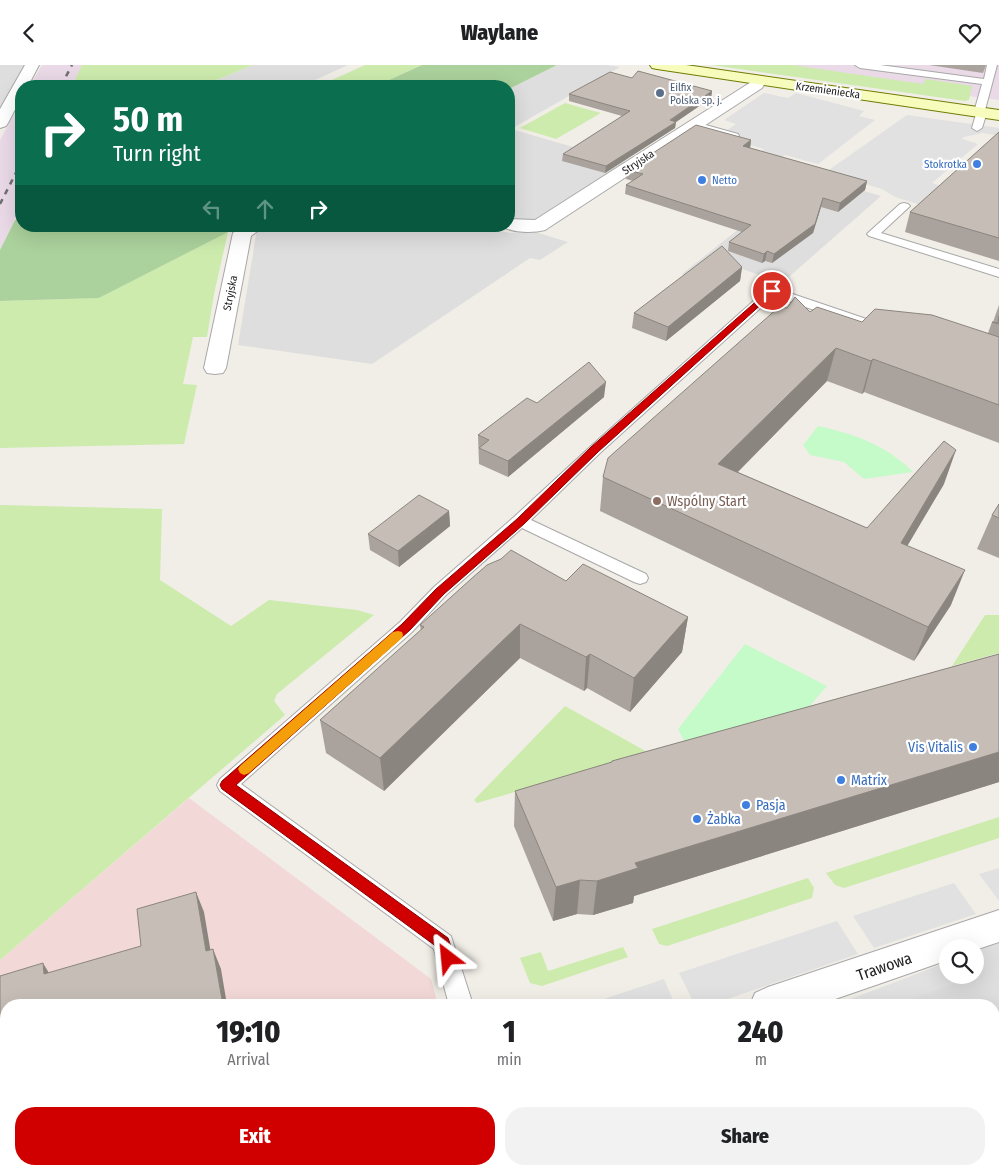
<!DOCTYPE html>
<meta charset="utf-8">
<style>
:root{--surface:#fff;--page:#f2f2f2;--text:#202124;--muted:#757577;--accent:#d10000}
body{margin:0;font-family:"Fira Sans Condensed",sans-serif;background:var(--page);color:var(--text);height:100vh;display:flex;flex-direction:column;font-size:19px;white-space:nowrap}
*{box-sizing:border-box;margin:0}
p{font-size:16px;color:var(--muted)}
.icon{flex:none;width:28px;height:28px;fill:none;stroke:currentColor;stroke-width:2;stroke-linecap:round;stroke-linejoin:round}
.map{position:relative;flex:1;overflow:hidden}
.details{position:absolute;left:0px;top:934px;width:1000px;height:176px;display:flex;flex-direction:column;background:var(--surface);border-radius:20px 20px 0 0;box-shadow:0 5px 20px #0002}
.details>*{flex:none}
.banner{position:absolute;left:15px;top:15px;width:500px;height:152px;border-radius:20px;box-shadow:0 5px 20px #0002;background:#0b6e4f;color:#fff;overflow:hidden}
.buttons{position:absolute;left:939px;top:874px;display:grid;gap:10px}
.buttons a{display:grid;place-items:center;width:45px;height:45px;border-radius:50%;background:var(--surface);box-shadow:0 5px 20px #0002;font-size:25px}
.pin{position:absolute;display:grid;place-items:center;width:42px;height:42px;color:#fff;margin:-21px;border:2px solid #fff;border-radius:50%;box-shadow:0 1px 5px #0007}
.me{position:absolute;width:55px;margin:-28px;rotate:331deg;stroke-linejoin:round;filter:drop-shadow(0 0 4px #0008)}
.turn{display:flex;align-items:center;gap:18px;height:105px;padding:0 15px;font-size:22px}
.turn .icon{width:65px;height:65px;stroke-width:2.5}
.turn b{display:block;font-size:35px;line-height:42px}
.lanes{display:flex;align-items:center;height:48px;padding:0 15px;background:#0003;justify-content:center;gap:25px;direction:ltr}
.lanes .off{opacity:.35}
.eta{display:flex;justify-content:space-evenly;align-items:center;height:85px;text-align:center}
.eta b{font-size:30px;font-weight:800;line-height:35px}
.button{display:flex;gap:10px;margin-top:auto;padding:10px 15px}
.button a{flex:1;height:58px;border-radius:20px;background:var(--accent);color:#fff;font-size:20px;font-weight:800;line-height:58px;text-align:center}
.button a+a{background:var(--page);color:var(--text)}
header{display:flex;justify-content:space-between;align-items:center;height:65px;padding:0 15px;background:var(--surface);font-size:22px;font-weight:800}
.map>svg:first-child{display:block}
</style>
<header><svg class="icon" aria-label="back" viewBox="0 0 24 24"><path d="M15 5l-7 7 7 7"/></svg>Waylane<svg class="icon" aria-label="heart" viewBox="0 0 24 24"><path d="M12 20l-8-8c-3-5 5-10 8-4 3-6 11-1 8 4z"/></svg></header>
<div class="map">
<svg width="999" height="1109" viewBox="0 0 999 1109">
<rect width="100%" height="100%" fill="#f1eee7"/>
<path fill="#dfdede" d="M0 0H25L0 43Z
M253 0H348L302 21H202Z
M557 0H607L620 2 511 64 625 97 530 157 509 153V24Z
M808 109 881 131 782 218 731 200 707 218 682 209Z
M263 161H467L512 168 532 166 568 177 540 195 530 193 372 299 238 280 257 164Z
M999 877V1109H715L714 1104H994V940H838L947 897 948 910H975V886Z
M459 1104H507L506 1109H445Z"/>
<path fill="#f2d8d7" d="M189 733 431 914 438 940H6V1098L0 1100V895Z"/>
<path fill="#ead9e7" d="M42 0H91L81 21H30Z
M746 0H999V35L983 33Z
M21 37V142L0 185V75Z"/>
<path fill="#ccebad" d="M82 0H253L202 21H72Z
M365 0H422L376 21H355L332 15Z
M711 0H792L923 19 926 14 972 21 969 35 965 36Z
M565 38 601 48 556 74 520 63Z
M228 167 214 229 207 272H193L183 319 197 320 184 379 0 383V236L99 233Z
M0 440 162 444 160 515 231 561 269 535 357 545 374 550 277 629 274 636 285 650 0 895Z
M985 550H999V588L952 601Z
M565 641 649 688 477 738 474 735Z
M999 752V773L844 823 835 820 826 808Z
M808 813 814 823 812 833 667 881 659 879 652 864Z
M623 882 628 892 542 921 530 918 520 893 541 887 548 906Z
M97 1104H208L193 1109H81Z"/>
<path fill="#abd19c" d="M422 0H557L509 24V21H376Z
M21 152V161H240L99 233 0 236V185L15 155Z"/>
<path fill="#c5fac9" d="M818 361C855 369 886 380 913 407L864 414 844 397 810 390 803 380Z
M745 579 827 621 807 644 685 678 678 664Z"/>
<path fill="#e1e1e1" d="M764 28 788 33 796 28 864 46 859 51 875 55 818 99 785 90 776 98 754 92 764 84 719 71 736 59 724 55Z
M907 50 999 63V71L983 68 964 72 962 74 978 79 932 118 951 124 999 164 895 132 882 124 826 107Z
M999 803V836L979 809Z
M954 818 976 849 874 883 853 851Z
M837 856 858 889 710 940H695L679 908Z
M947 898 948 910H961L962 916 896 940H834Z
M664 914 675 940H586Z
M729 1104H772V1109H730Z"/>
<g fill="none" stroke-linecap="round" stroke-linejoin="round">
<defs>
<path id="lane" d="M855 0H880L984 14 987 0H997L985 45 987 47 982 63 977 66 972 63 976 49 974 47 982 19 860 3Z
M695 57 738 69 739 71 734 74 691 62V58Z
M904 138 908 139 910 141 908 143 881 168 999 204V212L869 171 867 169 869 167 900 139Z
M772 222 890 262 892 265 890 268H880L774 231 600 388 531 455 646 509 648 513 646 517 640 519 634 517 522 463 446 530 412 567 241 719 451 871 473 940H449L434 884 220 726 217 720 220 714 400 557 434 522 514 452 590 382 768 223Z"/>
<path id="street" d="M25 0H39L28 21H21V33L8 58 6 61 0 63V44Z
M760 11 765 12 767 15 762 23 545 165C534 168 511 168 502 161H509V154L535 155 751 17 755 12Z
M241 161H264L251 171 226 303 223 308 215 309 207 308 204 303 233 168Z
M999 845V877L975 885V882H948V895L818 940H750L755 928 768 922Z
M262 1104H315L313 1109H260Z
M591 1104H631V1109H591Z"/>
<path id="secondary" d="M650 0H686L999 45V55L657 4 652 3Z"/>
</defs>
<use href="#lane" stroke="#a8a8a8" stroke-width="2"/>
<use href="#street" stroke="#a8a8a8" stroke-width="2"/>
<use href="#secondary" stroke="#6f7c04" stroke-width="2"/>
<use href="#lane" fill="#fff" fill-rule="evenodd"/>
<use href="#street" fill="#fff" fill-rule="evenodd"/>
<use href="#secondary" fill="#f7fbbc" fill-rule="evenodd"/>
<path stroke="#6f6f6f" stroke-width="2.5" stroke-dasharray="5.5 5.5" stroke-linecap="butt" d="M61 21 72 0
M0 139 21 98"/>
</g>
<path fill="#aaa39d" d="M929 0H986L983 8Z
M632 13 712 26 711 33 676 57 675 63 605 108 562 96 563 89 622 51 569 36V29Z
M999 67V196L905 167 910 147Z
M751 75 750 83 867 116 865 125 838 147 821 142 813 168 772 198 765 196 762 198 728 186 729 177 742 167 625 129 626 120 633 116 626 114 627 105Z
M742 202 740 216 666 276 632 263 634 248Z
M999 240V378L864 327 862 329 827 316 738 407 867 463 944 419 907 480 951 540 914 596 600 446 603 412 810 247 862 257 988 268 992 257H993Z
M604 332 508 412 479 399 478 370 537 338Z
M449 446 450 461 399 502 370 485 368 469Z
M992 450 999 453V493L977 484Z
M566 516 688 552 682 587 630 647 587 623 584 626 520 593 384 726 326 688 320 655 421 566 420 560Z
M999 589V717L634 831 633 838 593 850 577 849 553 856 514 761 515 726 611 698 612 696Z
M864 1104H994L999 1109H860Z"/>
<path fill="#8b857f" d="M712 26 711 33 676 57 675 63 605 108 606 101Z
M751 75 750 84 743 81Z
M867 116 865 125 838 147 840 138Z
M823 133 821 142 813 168 772 198 774 189Z
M767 186 765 196 762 198 764 189Z
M742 202 740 216 666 276 668 262Z
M836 283 827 316 712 433 718 399Z
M873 294 864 327 862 329 871 296Z
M606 317 604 332 508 412V396Z
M956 385 944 419 889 512 901 478Z
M449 446 450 461 399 502 398 486Z
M965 505 951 540 914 596 928 562Z
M688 552 682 587 630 647 634 613Z
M520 559V593L384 726 380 693Z
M590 589 587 623 584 626 586 592Z
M999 687V717L634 831 633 838 593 850 597 816 635 798Z
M580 815 577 849 553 856 556 822Z
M196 827 204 847 214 906 206 886Z
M213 884 221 904 227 940H223Z
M43 898 55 918 44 909Z
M6 1026V1048L0 1050V1028Z"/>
<path fill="#c6beb6" stroke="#8b857f" d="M638 6 712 26 670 55 676 57 606 101 563 89 630 46 569 29 610 7 632 13Z
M696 60 751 75 743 81 867 116 840 138 823 133 815 159 774 189 767 186 764 189 729 177 751 160 626 120 643 109 627 105Z
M999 67V173L910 147Z
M722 181 742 202 668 262 634 248Z
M795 232 810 247 817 242 862 257 875 244 932 250 999 272V340L873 294 871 296 836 283 718 399 867 463 944 376 956 385 901 478 965 505 928 562 603 412 608 393 779 242 787 243Z
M999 251V259L992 257 998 258Z
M589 297 606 317 508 396 479 383 489 375 478 370 527 333 537 338Z
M419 430 449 446 398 486 368 469Z
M999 439V453L992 450Z
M511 485 566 516 583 499 688 552 634 613 590 589 586 592 520 559 380 693 320 655 424 562 420 560 471 514 487 500 501 494Z
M999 589V687L635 798 638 803 597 816 580 815 556 822 515 726 612 697V696Z
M196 827 206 886 213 884 223 940H6V1026L0 1028V911L43 898 44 909 141 881 137 844Z
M999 1044V1109H879L878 1104H994V1046Z"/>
<path fill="#d10000" stroke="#800" d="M769 225 776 226 598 387 524 459 444 529 410 565 236 720 448 873 455 893 453 898 448 900 442 898 437 882 222 724 220 720 222 716 402 559 436 524 517 454 591 382Z"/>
<path fill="#f59e0b" d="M398 566 402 567 403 570 402 573 249 708 244 710 240 708 238 704 240 701 393 567Z"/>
<circle fill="#5c6f8a" stroke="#fff" stroke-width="2" cx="660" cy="28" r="5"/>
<g fill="#3f7fe0" stroke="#fff" stroke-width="2">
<circle cx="977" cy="99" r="5"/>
<circle cx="702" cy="115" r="5"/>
<circle cx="973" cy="682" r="5"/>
<circle cx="841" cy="715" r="5"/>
<circle cx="746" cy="740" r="5"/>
<circle cx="697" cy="754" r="5"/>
</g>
<circle fill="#8d6e63" stroke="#fff" stroke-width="2" cx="657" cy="436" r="5"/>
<g text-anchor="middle" stroke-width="4.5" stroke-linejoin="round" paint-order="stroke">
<g font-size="11" fill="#4e5e75" stroke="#fff" text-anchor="start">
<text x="670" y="26">Eilfix<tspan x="670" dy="13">Polska sp. j.</tspan></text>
</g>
<g font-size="11" fill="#212121" stroke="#fff">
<text transform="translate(828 25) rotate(8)" y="4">Krzemieniecka</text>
<text transform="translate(638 97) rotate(-33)" y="4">Stryjska</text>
<text transform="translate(230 228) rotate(-79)" y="4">Stryjska</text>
</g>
<g font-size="11" fill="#366cbe" stroke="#fff" text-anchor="end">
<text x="967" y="103">Stokrotka</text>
<text x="712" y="119" text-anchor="start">Netto</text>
</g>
<g font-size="14" fill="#785e54" stroke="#fff" text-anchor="start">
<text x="667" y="441">Wspólny Start</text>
</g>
<g font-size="14" fill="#366cbe" stroke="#fff" text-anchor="start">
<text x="963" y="687" text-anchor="end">Vis Vitalis</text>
<text x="851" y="720">Matrix</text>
<text x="756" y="745">Pasja</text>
<text x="707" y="759">Żabka</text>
</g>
<g font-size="16" fill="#212121" stroke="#fff">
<text transform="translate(884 901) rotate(-19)" y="6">Trawowa</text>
</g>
</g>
</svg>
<div class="buttons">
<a><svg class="icon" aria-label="search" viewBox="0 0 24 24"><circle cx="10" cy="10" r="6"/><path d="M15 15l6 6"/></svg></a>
</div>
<div class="pin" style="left:772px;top:226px;background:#d93025"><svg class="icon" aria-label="arrive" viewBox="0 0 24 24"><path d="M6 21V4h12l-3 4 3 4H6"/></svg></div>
<svg class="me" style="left:448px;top:893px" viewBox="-20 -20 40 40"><path d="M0-17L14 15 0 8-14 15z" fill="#d10000" stroke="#fff" stroke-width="4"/></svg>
<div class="banner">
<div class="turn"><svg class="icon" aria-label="right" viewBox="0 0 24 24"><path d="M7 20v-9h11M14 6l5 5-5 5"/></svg><div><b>50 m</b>Turn right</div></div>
<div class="lanes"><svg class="icon off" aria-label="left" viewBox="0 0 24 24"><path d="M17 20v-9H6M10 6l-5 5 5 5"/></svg><svg class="icon off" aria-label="ahead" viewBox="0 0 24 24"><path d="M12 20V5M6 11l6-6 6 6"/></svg><svg class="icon" aria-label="right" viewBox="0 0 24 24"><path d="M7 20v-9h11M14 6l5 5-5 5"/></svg></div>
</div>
<section class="details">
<div class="eta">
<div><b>19:10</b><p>Arrival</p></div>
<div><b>1</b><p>min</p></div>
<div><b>240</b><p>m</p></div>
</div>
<div class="button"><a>Exit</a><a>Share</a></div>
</section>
</div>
